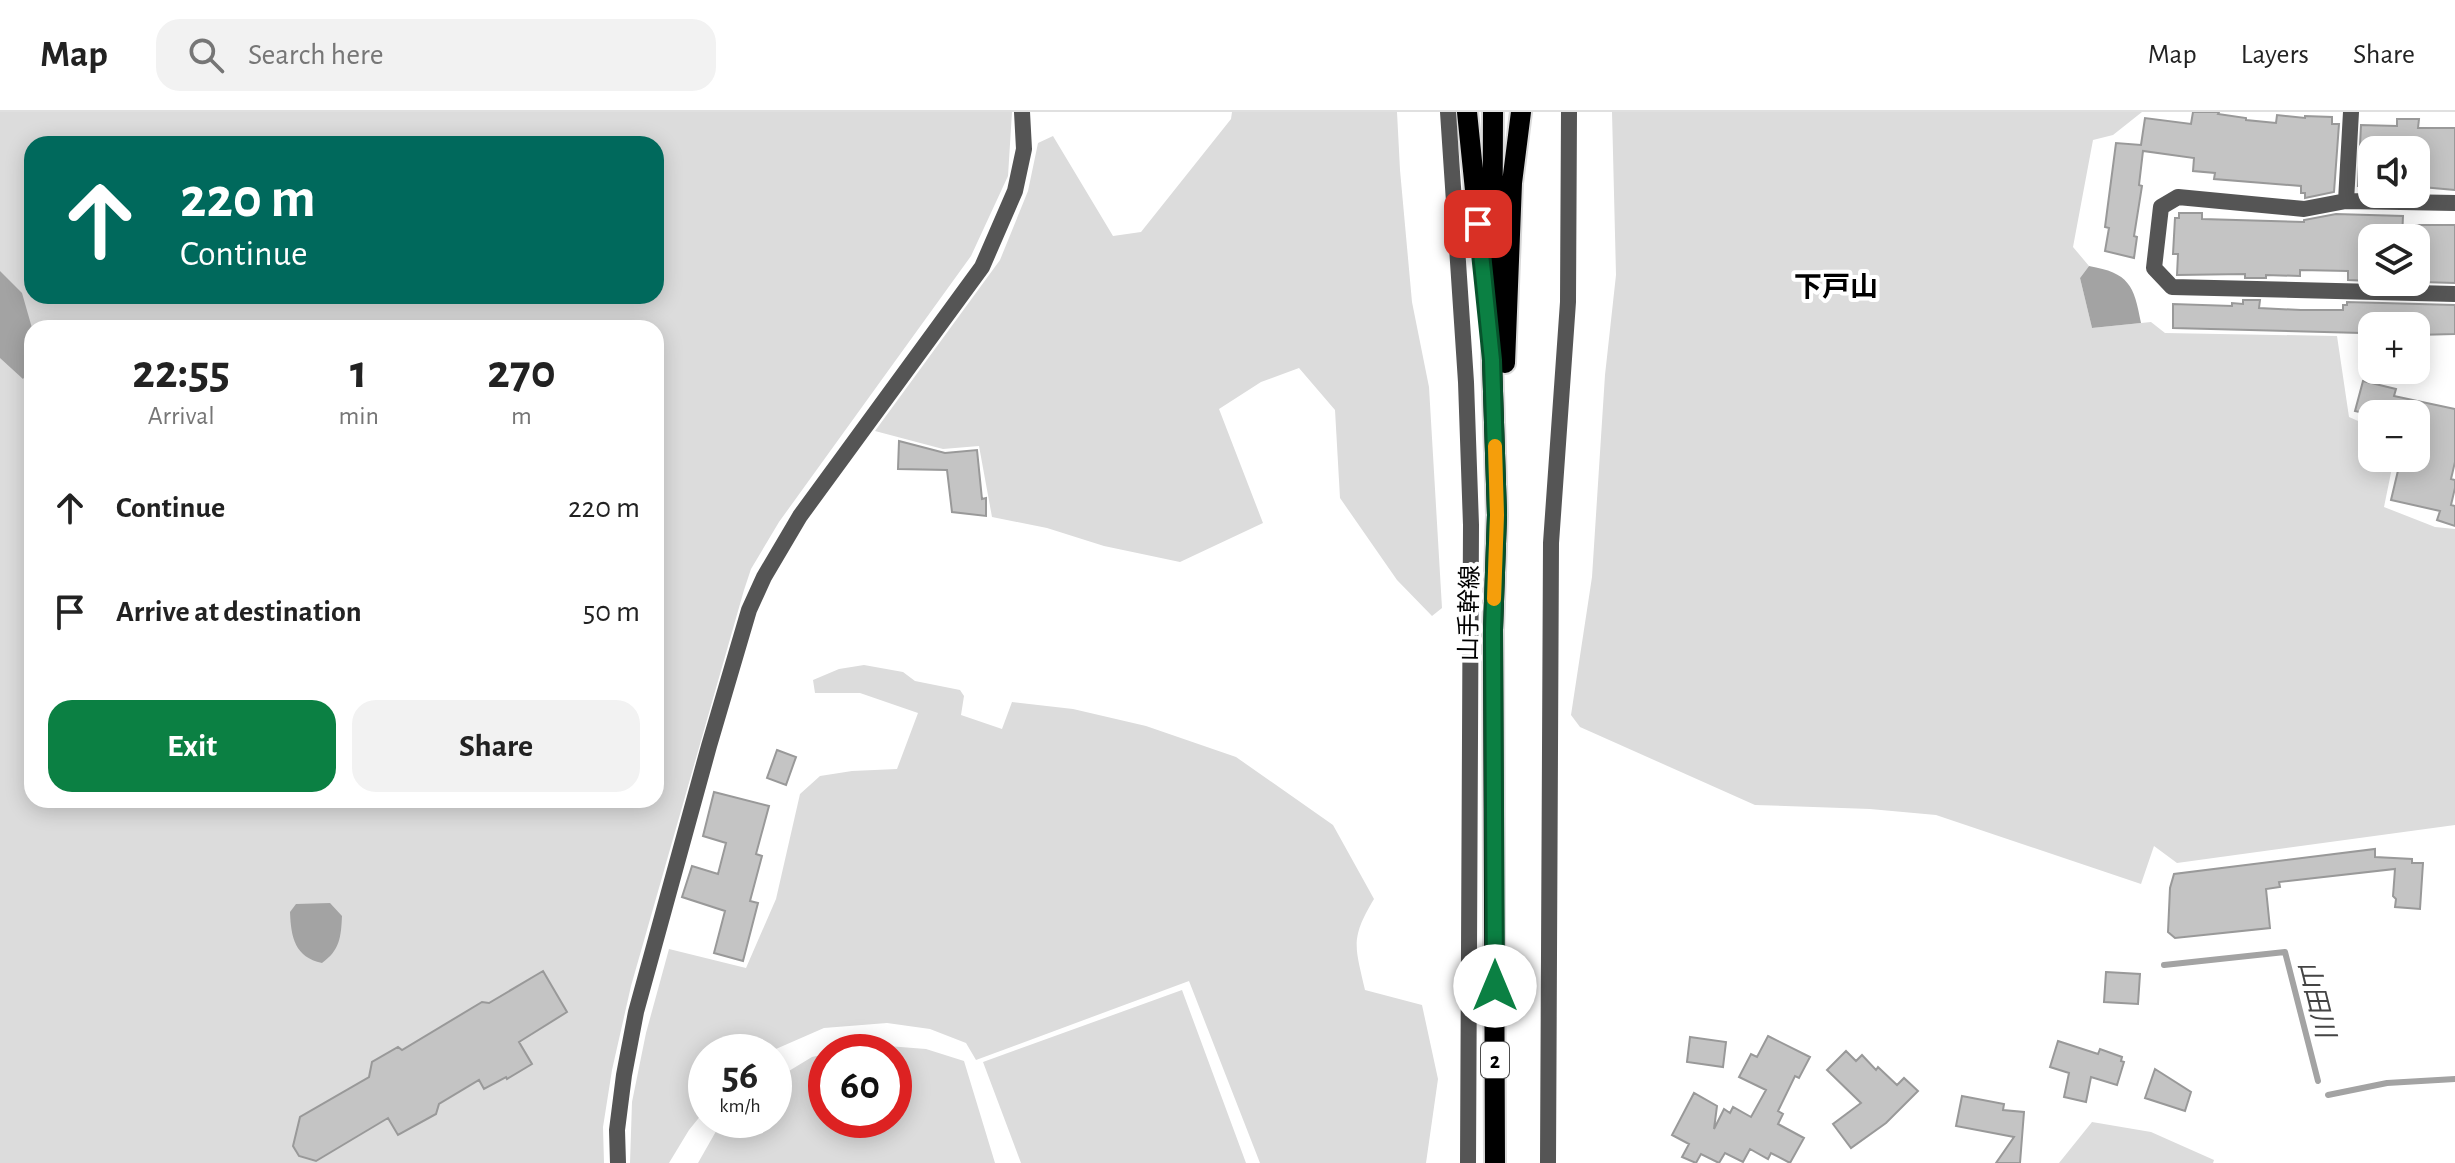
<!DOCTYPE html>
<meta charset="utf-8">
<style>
:root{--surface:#fff;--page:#f2f2f2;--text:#222;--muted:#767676;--line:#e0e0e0;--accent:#0b8043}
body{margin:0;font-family:"Alegreya Sans","Noto Sans JP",sans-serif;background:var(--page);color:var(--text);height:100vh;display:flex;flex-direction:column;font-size:30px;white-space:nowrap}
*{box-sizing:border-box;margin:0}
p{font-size:26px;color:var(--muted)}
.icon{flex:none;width:44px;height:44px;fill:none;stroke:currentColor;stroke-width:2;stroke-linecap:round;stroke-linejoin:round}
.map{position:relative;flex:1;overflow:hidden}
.details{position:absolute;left:24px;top:208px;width:640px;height:488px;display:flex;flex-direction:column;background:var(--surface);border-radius:24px;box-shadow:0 4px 20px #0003}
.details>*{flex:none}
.top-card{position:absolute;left:24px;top:24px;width:640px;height:168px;border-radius:24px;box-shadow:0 4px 20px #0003;background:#00695c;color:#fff;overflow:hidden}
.fabs{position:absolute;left:2358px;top:24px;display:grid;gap:16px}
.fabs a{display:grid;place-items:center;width:72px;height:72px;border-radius:16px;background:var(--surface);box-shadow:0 4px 20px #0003;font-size:40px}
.speed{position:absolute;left:688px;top:922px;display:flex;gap:16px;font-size:40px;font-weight:700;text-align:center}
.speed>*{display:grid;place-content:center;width:104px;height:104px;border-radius:50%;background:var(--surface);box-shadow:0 4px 20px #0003;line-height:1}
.speed small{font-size:20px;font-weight:400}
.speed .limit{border:12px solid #d22;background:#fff;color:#111}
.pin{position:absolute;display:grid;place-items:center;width:68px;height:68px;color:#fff;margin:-34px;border-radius:16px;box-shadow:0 4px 12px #0006}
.me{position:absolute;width:88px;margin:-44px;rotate:0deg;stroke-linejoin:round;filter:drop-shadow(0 0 6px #0008)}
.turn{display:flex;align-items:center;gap:28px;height:168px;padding:0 24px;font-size:36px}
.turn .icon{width:104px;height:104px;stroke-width:2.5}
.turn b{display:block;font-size:56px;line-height:68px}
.eta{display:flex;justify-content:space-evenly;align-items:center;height:136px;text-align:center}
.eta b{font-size:48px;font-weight:700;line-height:56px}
.button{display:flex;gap:16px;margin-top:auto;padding:16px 24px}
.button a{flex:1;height:92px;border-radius:24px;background:var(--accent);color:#fff;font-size:32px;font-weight:700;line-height:92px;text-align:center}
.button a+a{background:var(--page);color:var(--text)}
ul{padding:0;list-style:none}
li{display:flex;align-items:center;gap:24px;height:104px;padding:0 24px}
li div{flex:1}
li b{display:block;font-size:30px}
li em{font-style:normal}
header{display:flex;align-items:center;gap:48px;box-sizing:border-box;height:112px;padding:0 40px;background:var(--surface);border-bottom:2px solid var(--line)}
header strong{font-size:38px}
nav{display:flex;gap:44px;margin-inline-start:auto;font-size:28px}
.search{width:560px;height:72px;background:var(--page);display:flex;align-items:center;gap:20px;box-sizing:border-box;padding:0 28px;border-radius:24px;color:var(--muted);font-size:30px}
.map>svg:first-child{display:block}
</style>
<header>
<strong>Map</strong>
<div class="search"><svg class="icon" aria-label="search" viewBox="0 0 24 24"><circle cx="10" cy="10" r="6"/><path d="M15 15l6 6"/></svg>Search here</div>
<nav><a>Map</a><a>Layers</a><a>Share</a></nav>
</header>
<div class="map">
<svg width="2455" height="1051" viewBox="0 0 2455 1051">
<rect width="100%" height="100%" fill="#fff"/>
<path fill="#dcdcdc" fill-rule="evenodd" d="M0 0H1012L1008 64 971 144 779 410 751 457 744 478 631 874 612 958 603 1015 604 1051H0ZM32 32H656V184H32ZM32 216H656V688H32Z
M1232 0H1397L1400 58 1412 190 1429 275 1442 496 1432 504 1397 468 1340 386 1335 298 1299 256 1261 270 1219 297 1263 411 1180 450 1104 434 1047 416 992 405 979 334 943 337 875 319 1000 148 1028 79 1038 31 1053 24 1113 124 1141 120 1231 7Z
M1612 0H2142L2113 23 2093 28 2073 135 2089 154 2080 166 2092 216 2151 210 2165 221 2337 224 2349 305 2372 315V346H2394L2384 395 2435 415 2455 417V713L2177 751 2154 734 2141 772 1936 703 1870 697 1755 693 1580 615 1571 603 1592 465 1605 263 1616 163Z
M864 553 903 560 915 569 960 578 964 584 961 603 1002 617 1012 590 1073 597 1146 614 1236 645 1333 713 1374 787C1350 827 1355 834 1365 878L1422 893 1438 967 1426 1051H1260L1189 869 976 948 966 931 930 917 887 911 824 916 769 940H706V997L689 1018 669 1051H630L632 990 646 921 669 837 746 856 776 787 800 682 820 664 852 659 897 657 918 601 860 581H815L813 568 839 557Z
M1182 878 1246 1051H1021L983 950Z
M875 933 926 937 964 949 995 1051H698L719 1014 725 1008H774V968L812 945 826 942V1008H894V940H837Z
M2092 1010 2151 1020 2214 1048 2213 1051H2059Z"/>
<path fill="#a3a3a3" d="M2089 154C2129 161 2134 173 2141 211L2092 216 2080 166Z
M0 159 22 181 32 216V255L23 267 0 246Z
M330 791 342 804C341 825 340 838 322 851 295 845 291 826 290 800L296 792Z"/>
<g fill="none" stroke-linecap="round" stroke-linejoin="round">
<path stroke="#a3a3a3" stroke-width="6" d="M2164 853 2285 840 2318 969
M2328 983 2387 971 2455 967"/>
</g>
<path fill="#c4c4c4" stroke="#999" stroke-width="2" d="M2193 0H2219L2218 2 2246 6V8L2276 11 2277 3 2305 6V4L2332 5V12H2339L2334 80 2305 86V81H2301V74L2214 67 2215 61 2193 59 2194 46 2143 39 2139 73 2142 74 2134 124 2137 125 2134 146 2105 139 2109 116 2105 115 2116 31 2141 33 2145 6 2191 12Z
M2397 7H2419L2418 16H2455V78L2422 75V71H2416V37L2372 36V74H2358L2361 13 2397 14Z
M2179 101H2202V107L2304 110V108L2336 102 2403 104 2402 126H2370L2369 169 2348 168V159L2300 158V164L2266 163V166H2245V162L2177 163 2178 142H2173L2175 106H2179Z
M2416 113H2455V171L2422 170 2423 162H2416Z
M2243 188H2260L2259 196 2301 198H2343V193H2347V190L2455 193V222L2416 223V214H2372V220L2362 221 2173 216V192L2232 194V191L2243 192Z
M2363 269 2396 277 2394 284 2455 297V350L2451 367 2455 368V376L2451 393 2455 394V414L2437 408 2440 399 2391 388 2401 346H2416V302H2368L2355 299Z
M899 329 945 341 977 338 982 387 986 386V404L952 400 947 358 898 357Z
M777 638 796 645 786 673 767 666Z
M714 680 769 694 756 742 762 744 750 789 758 791 743 849 714 841 725 799 682 785 692 754 718 762 726 731 703 724Z
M2375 737V745L2412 747V751H2423L2420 797 2395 795 2396 787 2393 784 2395 757 2279 770 2280 775 2266 777 2270 816 2175 826 2168 820 2170 776 2174 762Z
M543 859 567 900 519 930 532 952 507 967 506 965 484 977 479 968 439 992 436 1002 398 1023 388 1006 316 1049 299 1044 293 1034 300 1005 369 965 372 950 398 935 402 938 482 890 489 891Z
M2106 860 2140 862 2138 892 2104 890Z
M1768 924 1810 945 1799 966 1795 964 1778 999 1783 1002 1778 1012 1804 1026 1790 1051 1771 1041 1768 1047 1750 1037 1743 1050 1725 1041 1719 1051 1701 1042 1696 1051 1682 1045 1689 1032 1672 1023 1694 981 1717 994 1714 1017 1724 997 1730 1001 1733 995 1751 1005 1766 978 1739 965 1751 942 1757 945Z
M1690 925 1726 930 1723 955 1687 950Z
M2058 929 2098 942 2100 937 2122 945 2121 949 2124 950 2117 973 2091 965 2086 990 2064 985 2069 961 2050 955Z
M1846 939 1856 949 1862 943 1876 958 1878 955 1897 973 1904 966 1918 979 1886 1011 1851 1036 1833 1012 1861 991 1827 958Z
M2155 957 2191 980 2185 999 2145 986Z
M1962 984 2004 992 2003 998 2024 1000 2020 1051H1996L2014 1025 1956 1014Z"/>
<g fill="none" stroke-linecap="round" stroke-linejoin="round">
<defs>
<path id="primary" d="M1467 0 1481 137
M1493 0 1492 248 1497 403 1493 518 1495 1051
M1505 251 1512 71 1521 0"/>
</defs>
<use href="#primary" stroke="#dbdbdb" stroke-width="24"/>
<path stroke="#555" stroke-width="16" d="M1448 0 1466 270 1471 413 1468 1051
M2346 89 2351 0
M2455 91 2346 89 2304 97 2178 85 2161 95 2154 156 2172 175 2455 182
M1548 1051 1551 431 1568 190 1569 0"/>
<path stroke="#555" stroke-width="16" d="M618 1051 617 1018 624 963 636 900 709 634 749 498 764 465 800 404 982 155 1015 79 1024 37 1022 0"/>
<use href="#primary" stroke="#000" stroke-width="20"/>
</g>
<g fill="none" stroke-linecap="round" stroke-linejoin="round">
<defs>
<path id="route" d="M1478 112 1492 248 1497 403 1493 518 1495 874"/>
</defs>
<use href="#route" stroke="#07532c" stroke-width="20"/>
<use href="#route" stroke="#0b8043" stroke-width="14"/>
<path stroke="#f59e0b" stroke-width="14" d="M1494 487 1497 403 1495 334"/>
</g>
<g text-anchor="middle" stroke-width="8" stroke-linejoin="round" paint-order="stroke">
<rect fill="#fff" stroke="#4c4c4c" stroke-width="2" x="1481" y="930" width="28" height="36" rx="6"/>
<g font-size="22" font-weight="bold" fill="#000">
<text x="1495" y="956">2</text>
</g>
<g font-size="24" fill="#000" stroke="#fff">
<text transform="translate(1469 501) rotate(-89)" y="8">山手幹線</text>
</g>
<g font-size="26" font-style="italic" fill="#444" stroke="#fff">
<text transform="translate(2317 887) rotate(76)" y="9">山田川</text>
</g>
<g font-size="28" font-weight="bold" fill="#000" stroke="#fff">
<text x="1836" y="184">下戸山</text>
</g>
</g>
</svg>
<div class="fabs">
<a><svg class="icon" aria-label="sound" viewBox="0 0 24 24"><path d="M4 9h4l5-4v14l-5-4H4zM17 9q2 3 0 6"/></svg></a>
<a><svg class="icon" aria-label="layers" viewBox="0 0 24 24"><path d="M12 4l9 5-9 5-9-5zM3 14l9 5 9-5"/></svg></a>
<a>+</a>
<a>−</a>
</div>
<div class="speed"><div>56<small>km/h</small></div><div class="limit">60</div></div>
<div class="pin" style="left:1478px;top:112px;background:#d93025"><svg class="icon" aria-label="arrive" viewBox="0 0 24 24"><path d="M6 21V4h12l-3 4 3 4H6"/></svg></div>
<svg class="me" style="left:1495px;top:874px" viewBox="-20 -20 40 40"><circle r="19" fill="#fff"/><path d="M0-13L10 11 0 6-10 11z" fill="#0b8043"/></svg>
<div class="top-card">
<div class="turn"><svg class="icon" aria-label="ahead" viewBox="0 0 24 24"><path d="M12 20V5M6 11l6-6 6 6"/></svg><div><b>220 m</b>Continue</div></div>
</div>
<section class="details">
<div class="eta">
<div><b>22:55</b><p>Arrival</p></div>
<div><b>1</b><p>min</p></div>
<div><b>270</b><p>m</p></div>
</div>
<ul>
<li><svg class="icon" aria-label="ahead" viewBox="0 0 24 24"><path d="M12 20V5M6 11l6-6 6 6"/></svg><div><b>Continue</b></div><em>220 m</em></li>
<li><svg class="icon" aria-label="arrive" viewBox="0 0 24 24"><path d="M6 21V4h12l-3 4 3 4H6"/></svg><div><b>Arrive at destination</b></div><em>50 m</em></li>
</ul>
<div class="button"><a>Exit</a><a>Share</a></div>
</section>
</div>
